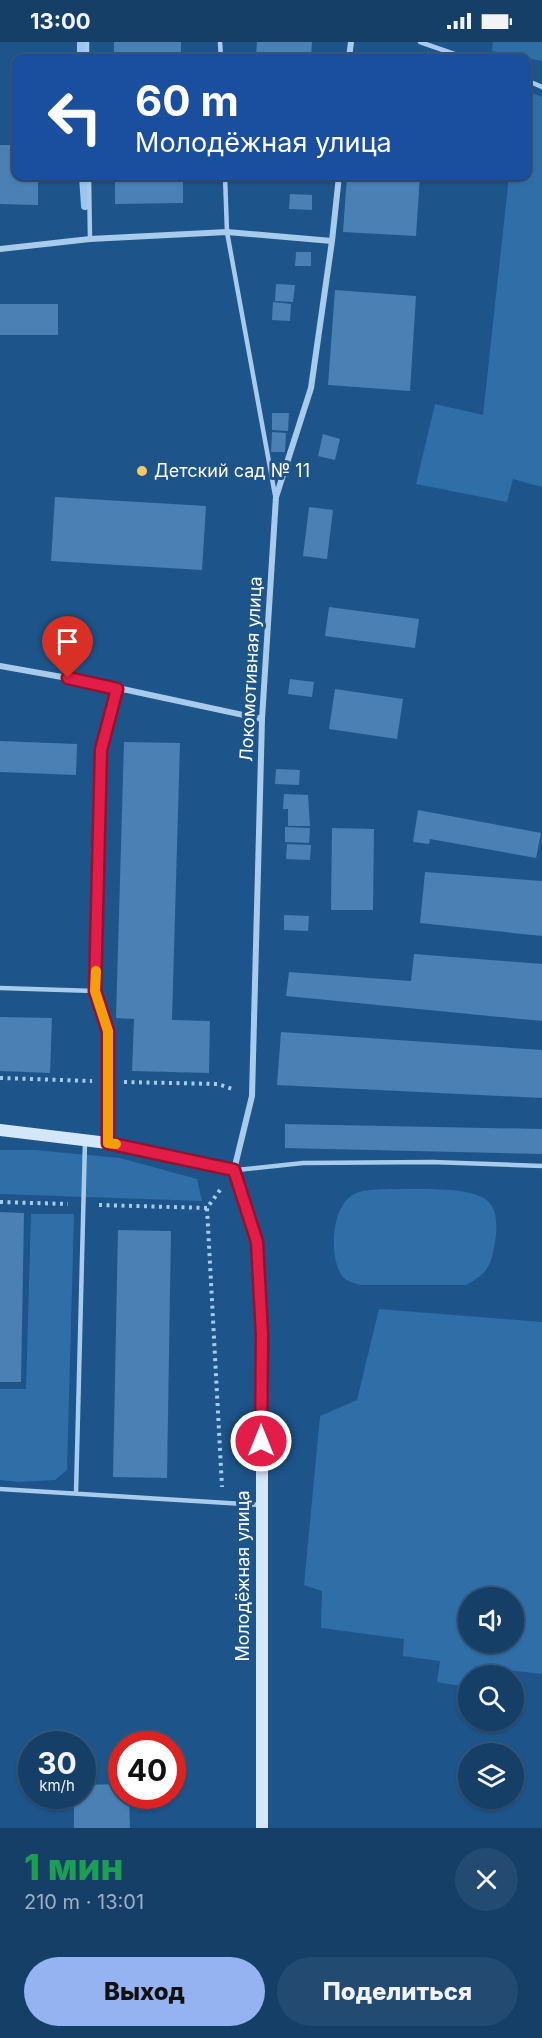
<!DOCTYPE html>
<html lang="ru">
<meta charset="utf-8">
<style>
:root{--surface:#163f68;--page:#234a71;--text:#f1f3f6;--muted:#9eafc0;--line:#35587c;--accent:#95b2f1}
body{margin:0;font-family:Inter,sans-serif;background:var(--page);color:var(--text);height:100vh;display:flex;flex-direction:column;font-size:22px;white-space:nowrap}
*{box-sizing:border-box;margin:0}
p{font-size:20px;color:var(--muted)}
.icon{flex:none;width:33px;height:33px;fill:none;stroke:currentColor;stroke-width:2;stroke-linecap:round;stroke-linejoin:round}
.map{position:relative;height:1786px;overflow:hidden}
.drawer{display:flex;flex-direction:column;background:var(--surface);flex:1}
.drawer>*{flex:none}
.guide{position:absolute;left:12px;top:12px;width:519px;height:126px;border-radius:12px;box-shadow:0 2px 4px #0004,0 0 0 2px var(--line);background:#1a4fa0;color:#fff;overflow:hidden}
.buttons{position:absolute;left:458px;top:1545px;display:grid;gap:12px}
.buttons a{display:grid;place-items:center;width:66px;height:66px;border-radius:50%;background:var(--surface);box-shadow:0 2px 4px #0004,0 0 0 2px var(--line);font-size:30px}
.speed{position:absolute;left:18px;top:1689px;display:flex;gap:12px;font-size:30px;font-weight:700;text-align:center}
.speed>*{display:grid;place-content:center;width:78px;height:78px;border-radius:50%;background:var(--surface);box-shadow:0 2px 4px #0004,0 0 0 2px var(--line);line-height:1}
.speed small{font-size:15px;font-weight:400}
.speed .limit{border:9px solid #d22;background:#fff;color:#111}
.pin{position:absolute;display:grid;place-items:center;width:51px;height:51px;color:#fff;margin:-62px -26px;border-radius:50% 50% 50% 0;rotate:-45deg;box-shadow:0 0 6px #0007}
.pin .icon{rotate:45deg}
.me{position:absolute;width:66px;margin:-33px;rotate:0deg;stroke-linejoin:round;filter:drop-shadow(0 0 4px #0008)}
.turn{display:flex;align-items:center;gap:21px;height:126px;padding:0 24px;font-size:27px}
.turn .icon{width:78px;height:78px;stroke-width:2.5}
.turn b{display:block;font-size:42px;line-height:51px}
.round{display:grid;place-items:center;flex:none;width:63px;height:63px;border-radius:32px;background:var(--page)}
.head{display:flex;align-items:center;justify-content:space-between;height:102px;padding:0 24px}
h1{font-size:36px;font-weight:800;line-height:45px;color:#1e9e55}
.action{display:flex;gap:12px;margin-top:auto;padding:12px 24px}
.action a{flex:1;height:69px;border-radius:36px;background:var(--accent);color:#111;font-size:24px;font-weight:800;line-height:69px;text-align:center}
.action a+a{background:var(--page);color:var(--text)}
.status{display:flex;justify-content:space-between;align-items:center;height:42px;padding:0 30px;background:var(--surface);direction:ltr}
.status svg{height:16px;fill:currentColor}
.map>svg:first-child{display:block}
</style>
<div class="status"><b>13:00</b><svg viewBox="0 0 49 12"><path d="M0 12V9h3v3zM5 12V6h3v6zM10 12V3h3v9zM15 12V0h3v12zM26 1h20v11H26zM47 4h2v5h-2z"/></svg></div>
<div class="map">
<svg width="542" height="1786" viewBox="0 0 542 1786">
<rect width="100%" height="100%" fill="#1d548a"/>
<path fill="#306ea8" fill-rule="evenodd" d="M493 0H542V19L492 9Z
M527 49 542 55V445L513 437 507 460 416 442 435 362 483 373 509 134H526Z
M0 1108H35L120 1116 197 1137 202 1159 0 1152Z
M389 1147C412 1148 472 1143 489 1160 498 1170 497 1187 495 1200 491 1224 488 1231 466 1243H360C354 1241 347 1239 343 1235 329 1218 331 1170 349 1156 360 1146 375 1148 389 1147Z
M31 1172H74L67 1428 55 1438 19 1440 0 1438V1347H26Z
M379 1267 542 1280V1632L475 1624 474 1633 468 1634V1645L437 1640 440 1619 403 1614 404 1597 321 1586 322 1549 304 1543 320 1374 357 1358ZM468 1556H513V1600H468Z"/>
<g fill="none" stroke-linecap="round" stroke-linejoin="round">
<path stroke="#9bc7ee" stroke-width="8" d="M81 16V1
M83 134 85 164"/>
</g>
<path fill="#4a80b4" d="M114 0H181V16H114Z
M257 0H312L311 16H263L264 14 256 13Z
M0 103H16V134H38V163L0 162Z
M115 134H183V161L115 162Z
M347 134H420L416 194 343 190Z
M290 152 312 153V168L289 167Z
M296 210H311V224H295Z
M276 242 295 243 293 260 275 259Z
M335 248 416 254 410 349 328 343Z
M273 260 291 262 290 279 272 278Z
M0 262H58V293H0Z
M272 371H289L288 389 272 388Z
M272 390 286 391 285 410H271Z
M323 392 340 397 335 418 318 414Z
M55 455 206 464 202 528 51 519Z
M309 465 333 468 327 517 303 514Z
M329 565 419 577 415 606 325 594Z
M290 637 314 640 312 655 288 652Z
M335 647 403 657 397 697 329 687Z
M0 699 77 702 76 733 0 730Z
M124 700 180 701 172 978 210 979 209 1031 132 1029 134 977 116 976Z
M276 727 300 728 299 743 275 742Z
M284 752 308 753 310 784H288V767H283Z
M418 768 541 791 536 816 430 797 429 802 413 800Z
M285 785 310 786 309 801 285 800Z
M332 786 374 787 373 868H331Z
M287 802 311 803 310 818 286 817Z
M425 830 542 839V894L420 881Z
M284 873 309 874 308 889 284 888Z
M414 912 542 922V979L286 954 289 930 411 939Z
M0 975 52 976 50 1031 0 1029Z
M281 990 542 1008V1056L277 1043Z
M285 1082 542 1087V1112L285 1106Z
M0 1170 24 1171 21 1340H0Z
M118 1188 171 1189 167 1436 113 1435Z
M122 1742V1754H129L130 1786H74V1754H82V1743Z"/>
<g fill="none" stroke-linecap="round" stroke-linejoin="round">
<path stroke="#a8cbec" stroke-width="4" stroke-dasharray="3 4.5" stroke-linecap="butt" d="M0 1036 92 1039
M124 1040 218 1042 235 1048
M220 1148 207 1166 222 1445
M0 1160 68 1162
M99 1163 207 1166"/>
<path stroke="#a8cbec" stroke-width="4.5" d="M87 0V16
M220 0 221 16
M420 0 466 16
M526 38 542 45
M89 134 90 197
M225 134 227 190 275 453
M0 946 95 949
M108 1099V989L95 949 101 708 117 647
M237 1128 303 1121 432 1120 542 1124
M0 1447 261 1463
M76 1451 85 1100"/>
<path stroke="#a8cbec" stroke-width="6" d="M349 16 351 0
M0 207 90 197 227 190 332 199
M0 624 90 640 262 677
M234 1128 252 1054 262 677 276 455 311 346 332 199 339 134"/>
<path stroke="#d4e6f9" stroke-width="12" d="M0 1088 116 1102 234 1128 257 1200 262 1293V1786"/>
</g>
<g fill="none" stroke-linecap="round" stroke-linejoin="round">
<defs>
<path id="route" d="M68 636 117 647 101 708 95 949 108 989V1101L234 1128 257 1200 262 1293 261 1399"/>
</defs>
<use href="#route" stroke="#92132f" stroke-width="15"/>
<use href="#route" stroke="#e11d48" stroke-width="10"/>
<path stroke="#f59e0b" stroke-width="10" d="M96 929 95 949 108 989V1101L116 1102"/>
</g>
<circle fill="#fcc766" stroke="#1d548a" stroke-width="2" cx="142" cy="429" r="6"/>
<g text-anchor="middle" stroke-width="6" stroke-linejoin="round" paint-order="stroke">
<g font-size="18" fill="#fff" stroke="#1d548a" text-anchor="start">
<text x="154" y="435">Детский сад № 11</text>
</g>
<g font-size="18" fill="#fff" stroke="#1d548a">
<text transform="translate(251 627) rotate(-87)" y="6">Локомотивная улица</text>
<text transform="translate(243 1534) rotate(-90)" y="6">Молодёжная улица</text>
</g>
</g>
</svg>
<div class="buttons">
<a><svg class="icon" aria-label="sound" viewBox="0 0 24 24"><path d="M4 9h4l5-4v14l-5-4H4zM17 9q2 3 0 6"/></svg></a>
<a><svg class="icon" aria-label="search" viewBox="0 0 24 24"><circle cx="10" cy="10" r="6"/><path d="M15 15l6 6"/></svg></a>
<a><svg class="icon" aria-label="layers" viewBox="0 0 24 24"><path d="M12 4l9 5-9 5-9-5zM3 14l9 5 9-5"/></svg></a>
</div>
<div class="speed"><div>30<small>km/h</small></div><div class="limit">40</div></div>
<div class="pin" style="left:68px;top:636px;background:#d93025"><svg class="icon" aria-label="arrive" viewBox="0 0 24 24"><path d="M6 21V4h12l-3 4 3 4H6"/></svg></div>
<svg class="me" style="left:261px;top:1399px" viewBox="-20 -20 40 40"><circle r="17" fill="#e11d48" stroke="#fff" stroke-width="3"/><path d="M0-11L8 9 0 5-8 9z" fill="#fff"/></svg>
<div class="guide">
<div class="turn"><svg class="icon" aria-label="left" viewBox="0 0 24 24"><path d="M17 20v-9H6M10 6l-5 5 5 5"/></svg><div><b>60 m</b>Молодёжная улица</div></div>
</div>
</div>
<section class="drawer">
<div class="head"><div><h1>1 мин</h1><p>210 m · 13:01</p></div><a class="round"><svg class="icon" aria-label="close" viewBox="0 0 24 24"><path d="M6 6l12 12M18 6L6 18"/></svg></a></div>
<div class="action"><a>Выход</a><a>Поделиться</a></div>
</section>
